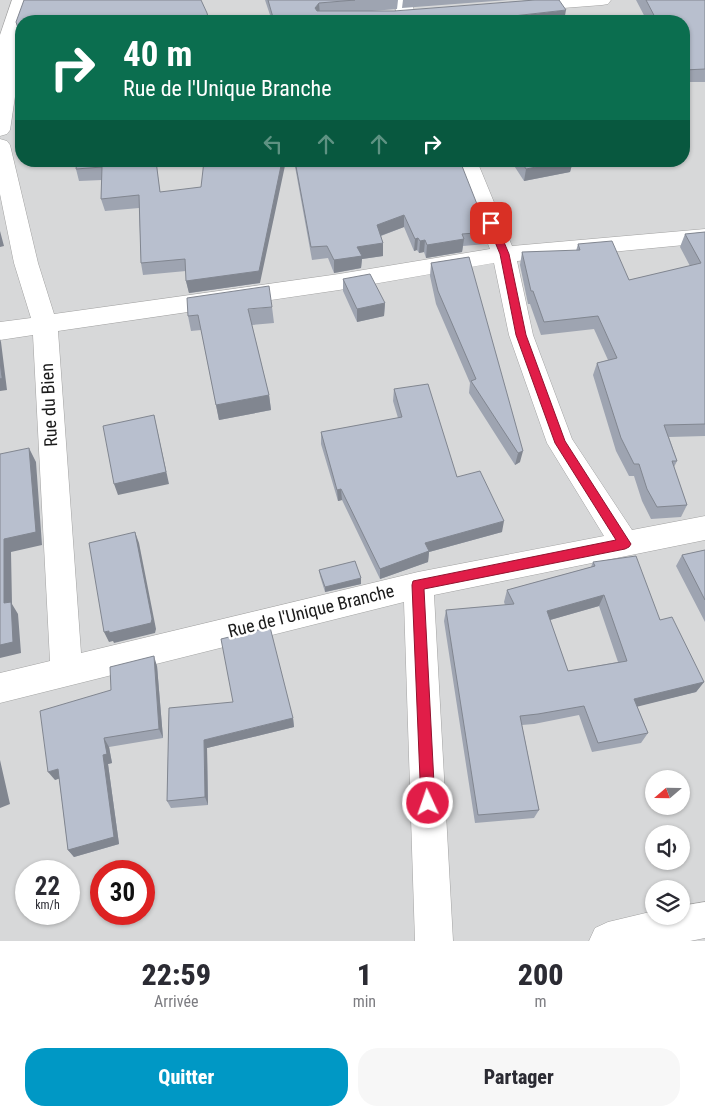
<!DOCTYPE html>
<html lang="fr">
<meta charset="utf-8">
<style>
:root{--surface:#fff;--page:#f7f7f7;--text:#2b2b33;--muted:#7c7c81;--accent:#0098c5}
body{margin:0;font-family:"Roboto Condensed",sans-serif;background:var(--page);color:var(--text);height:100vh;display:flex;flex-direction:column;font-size:19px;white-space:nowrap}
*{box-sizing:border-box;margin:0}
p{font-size:16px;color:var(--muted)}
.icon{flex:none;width:28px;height:28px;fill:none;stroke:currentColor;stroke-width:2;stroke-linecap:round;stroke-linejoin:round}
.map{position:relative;height:941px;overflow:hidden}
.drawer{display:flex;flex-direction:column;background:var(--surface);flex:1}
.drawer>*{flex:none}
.banner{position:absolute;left:15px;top:15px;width:675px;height:152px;border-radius:20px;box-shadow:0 1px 4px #0004;background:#0b6e4f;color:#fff;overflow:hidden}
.needle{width:32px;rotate:250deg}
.buttons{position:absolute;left:645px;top:770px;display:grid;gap:10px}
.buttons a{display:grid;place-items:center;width:45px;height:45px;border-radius:50%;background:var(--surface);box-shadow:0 1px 4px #0004;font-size:25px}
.speed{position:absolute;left:15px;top:860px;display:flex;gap:10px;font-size:25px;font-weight:700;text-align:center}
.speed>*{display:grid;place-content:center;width:65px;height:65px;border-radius:50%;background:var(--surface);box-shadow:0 1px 4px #0004;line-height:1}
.speed small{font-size:12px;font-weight:400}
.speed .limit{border:8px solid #d22;background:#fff;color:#111}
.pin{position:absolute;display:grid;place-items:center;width:42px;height:42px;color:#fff;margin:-21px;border-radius:10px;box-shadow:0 2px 8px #0006}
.me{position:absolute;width:55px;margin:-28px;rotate:357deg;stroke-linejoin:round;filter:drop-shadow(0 0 4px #0008)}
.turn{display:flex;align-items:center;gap:18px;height:105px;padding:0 25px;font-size:22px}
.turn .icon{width:65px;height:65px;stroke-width:2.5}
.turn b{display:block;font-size:35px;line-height:42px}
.lanes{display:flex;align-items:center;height:48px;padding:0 25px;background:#0003;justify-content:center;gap:25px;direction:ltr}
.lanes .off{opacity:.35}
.eta{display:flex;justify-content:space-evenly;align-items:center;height:85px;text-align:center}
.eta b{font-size:30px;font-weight:800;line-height:35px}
.action{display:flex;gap:10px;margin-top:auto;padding:10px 25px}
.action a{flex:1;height:58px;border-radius:20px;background:var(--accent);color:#fff;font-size:20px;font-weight:800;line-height:58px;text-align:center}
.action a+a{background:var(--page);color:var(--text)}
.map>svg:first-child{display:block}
</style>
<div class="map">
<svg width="705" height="941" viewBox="0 0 705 941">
<rect width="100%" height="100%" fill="#dee0ee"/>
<path fill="#d7d8d9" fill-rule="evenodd" d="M0 0H705V941H0ZM21 21H684V161H21ZM654 779H681V806H654ZM654 834H681V861H654ZM26 871H69V914H26ZM101 871H144V914H101ZM654 889H681V916H654Z"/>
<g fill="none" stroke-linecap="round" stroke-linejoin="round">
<defs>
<path id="street" d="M12 0H30L23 21H21L15 45 16 90 10 130 7 134 0 136V35Z
M393 0H411L417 21H399Z
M611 0 608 4 602 5 524 11 518 10 515 6 518 2 533 0Z
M0 139 7 141 10 145 38 263 54 314 339 274 490 249 456 161H477L512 246 705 229V243L517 261 533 335 572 439 632 530 705 516V540L434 595 453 941H415L404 602 0 703V673L50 661 33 335 0 340V322L31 318 14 263 0 194ZM494 263 509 335 547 443 604 536 418 572 81 653 58 331 339 290Z
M705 902V938L690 941H589L595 928 608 922 654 911V916H681V906Z"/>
</defs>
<use href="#street" stroke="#a2a2a2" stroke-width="1"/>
<use href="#street" fill="#fff" fill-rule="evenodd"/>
</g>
<path fill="#9ea4b1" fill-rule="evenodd" d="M265 0H398L397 9 372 11 564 21H272Z
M403 0H508L402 8Z
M636 0H705V82H684V21H647Z
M156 161 160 192 260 283 189 293 186 281V271L143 275 141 263 139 208 105 211 101 199 102 180 79 181 76 169Z
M294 161 488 232 486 244 463 246 462 252 426 258 424 252 419 253 417 250 414 251 404 227 381 236 383 243V256L362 259 361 268 334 273 328 258 312 260Z
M511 161H573L570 172 524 181Z
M705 232V436L669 437 677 461 674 467 687 505 681 517 651 519 642 501 634 476H629L616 451 593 375 597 363 608 360 594 329 541 335 530 304H528L520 265 522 252 576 251 578 244 629 280 690 266 680 247 685 234Z
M469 257 520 462 515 465 469 393 470 383 436 304 430 276 431 263Z
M343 279 385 303 384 316 357 322 343 291Z
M272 307 274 323 252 325 269 395 271 410 219 420 201 330 191 331 188 316Z
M394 389 457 477 502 532 429 552 428 562 380 579 342 500 338 501 321 444V432L398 418 393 401Z
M705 550V622L676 566 682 555Z
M593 562 660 620 704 682 696 692 637 706 648 733 641 743 592 752 579 715 534 724 522 725 539 810 534 818 475 823 444 621 446 610 505 605 504 602 507 590 591 567ZM599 606 618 662 568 671 550 620Z
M319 570 361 578V584L325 592 320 576Z
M157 666 163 738 109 747 112 763 108 764 119 844 74 857 68 850 59 778 55 780 111 690Z
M169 708 293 718 294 727 207 748 208 805 171 808 167 801Z"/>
<path fill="#818690" d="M319 3 320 15 315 8Z
M566 10 564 21H470Z
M282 161H286L260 283 189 293 186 281Z
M566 161H573L570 172 524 181 526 169Z
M404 215V227L377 237V225Z
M0 231 4 246 0 247Z
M418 238 417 250 414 251 415 239Z
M464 239 462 252 426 258 427 245Z
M425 240 424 252 419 253 420 241Z
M383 243V256L362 259 361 268 334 273V260L357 247Z
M385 303 384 316 357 322V309Z
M0 339 1 342 7 390 0 391Z
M269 395 271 410 219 420 216 405Z
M154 415 169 484 118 495 114 484Z
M29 448 36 462 42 545 11 552 12 604 18 614 21 653 0 658V645L4 603V539Z
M523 451 520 462 515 465 518 453Z
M341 489 342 500 338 501 337 490Z
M504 521 502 532 429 552 428 562 380 579V569L425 543Z
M135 532 139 543 156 629 155 633 114 643 113 641 109 642 104 632 109 631Z
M361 578V584L325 592V587Z
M604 595 599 606 543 622 547 611Z
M154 656 157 666 163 738 159 729Z
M704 682 696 692 628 709 634 699Z
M293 718 294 727 207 748 208 805 205 797 204 740Z
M104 738 109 747 112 763 108 764 119 844 74 857 68 850 103 755Z
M0 760 10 804 0 808Z
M58 769 64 777 55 780 48 772Z"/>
<path fill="#b8bfce" stroke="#818690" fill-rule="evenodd" d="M24 0H201L207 13 209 21H21V37L16 22Z
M268 0H355L319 3 315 8 317 11H394L535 0H559L566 10 470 21H274Z
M646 0H705V69L684 70V21H657Z
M77 161H156L160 192 201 187 204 161H282L259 271 186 281 185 259 141 263 139 195 101 199 102 167 76 169Z
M295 161H460L488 232 462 234 464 239 427 245 425 240 420 241 418 238 415 239 404 215 377 225 383 243 357 247 362 256 334 260 327 246 311 247Z
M521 161H566L526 169Z
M705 232V424L664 425 677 461H672L687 505 657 507 647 489 639 464H634L621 438 597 363 617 358 598 316 544 322 533 291H531L522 252 580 250 578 244 612 241 629 280 701 263 685 234Z
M469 257 523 451 518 453 471 381 476 379 438 291 431 263Z
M370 274 385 303 357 309 343 279Z
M269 286 272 307 248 309 269 395 216 405 198 315 188 316 187 298Z
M0 361 2 378 0 379Z
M428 384 457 477 480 471 504 521 425 543 429 551 380 569 341 489 337 490 321 432 402 417 394 389Z
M154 415 166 472 114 484 103 426Z
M29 448 36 532 4 539V603L11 602 13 642 0 645V454Z
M135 532 152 619 151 623 109 633V631L104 632 89 543Z
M705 550V600L682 555Z
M636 556 660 620 672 617 704 682 634 699 648 733 598 743 584 706 538 714 520 716 539 810 478 815 446 610 514 604 507 590 595 566 593 562ZM604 595 627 661 568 671 547 611Z
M355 561 361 578 325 587 319 570Z
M270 627 293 718 204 740 205 797 167 801 169 708 233 702 221 639Z
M154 656 159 729 104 738 107 754 103 755 114 837 68 850 58 769 48 772 40 711 111 690 110 667Z"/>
<path fill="#e11d48" stroke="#92132f" d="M491 220 496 223 509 254 526 335 565 441 631 544 629 547 625 549 424 589 435 803 433 808 428 810 423 808 421 803 412 585 413 581 616 540 555 443 516 335 500 254 487 223Z"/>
<g text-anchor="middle" stroke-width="5" stroke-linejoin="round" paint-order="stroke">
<g font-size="18" fill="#1b1b1b" stroke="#fff">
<text transform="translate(49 405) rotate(-93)" y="6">Rue du Bien</text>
<text transform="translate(311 611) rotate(-14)" y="6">Rue de l'Unique Branche</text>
</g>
</g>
</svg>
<div class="buttons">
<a><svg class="needle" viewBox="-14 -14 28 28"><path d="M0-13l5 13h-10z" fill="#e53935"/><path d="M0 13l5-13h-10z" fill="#7c7c81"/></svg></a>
<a><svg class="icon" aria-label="sound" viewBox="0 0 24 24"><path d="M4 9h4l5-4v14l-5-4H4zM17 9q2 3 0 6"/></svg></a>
<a><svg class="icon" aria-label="layers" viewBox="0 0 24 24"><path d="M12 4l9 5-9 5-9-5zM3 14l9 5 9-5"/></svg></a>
</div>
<div class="speed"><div>22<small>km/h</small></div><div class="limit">30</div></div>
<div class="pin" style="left:491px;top:223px;background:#d93025"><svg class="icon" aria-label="arrive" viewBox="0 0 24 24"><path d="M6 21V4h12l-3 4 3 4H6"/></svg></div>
<svg class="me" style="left:428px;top:803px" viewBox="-20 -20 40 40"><circle r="17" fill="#e11d48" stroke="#fff" stroke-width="3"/><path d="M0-11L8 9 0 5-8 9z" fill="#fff"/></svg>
<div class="banner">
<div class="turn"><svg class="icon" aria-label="right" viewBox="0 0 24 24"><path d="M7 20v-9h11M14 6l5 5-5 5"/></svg><div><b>40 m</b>Rue de l'Unique Branche</div></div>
<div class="lanes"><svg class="icon off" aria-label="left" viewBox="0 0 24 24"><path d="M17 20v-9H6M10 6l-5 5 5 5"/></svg><svg class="icon off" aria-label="ahead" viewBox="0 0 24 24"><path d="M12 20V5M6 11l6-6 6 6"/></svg><svg class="icon off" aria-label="ahead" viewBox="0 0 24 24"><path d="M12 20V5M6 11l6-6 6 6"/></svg><svg class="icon" aria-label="right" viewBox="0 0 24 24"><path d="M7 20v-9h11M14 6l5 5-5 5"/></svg></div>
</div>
</div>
<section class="drawer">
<div class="eta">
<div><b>22:59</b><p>Arrivée</p></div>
<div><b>1</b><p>min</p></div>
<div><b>200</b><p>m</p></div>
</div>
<div class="action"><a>Quitter</a><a>Partager</a></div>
</section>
